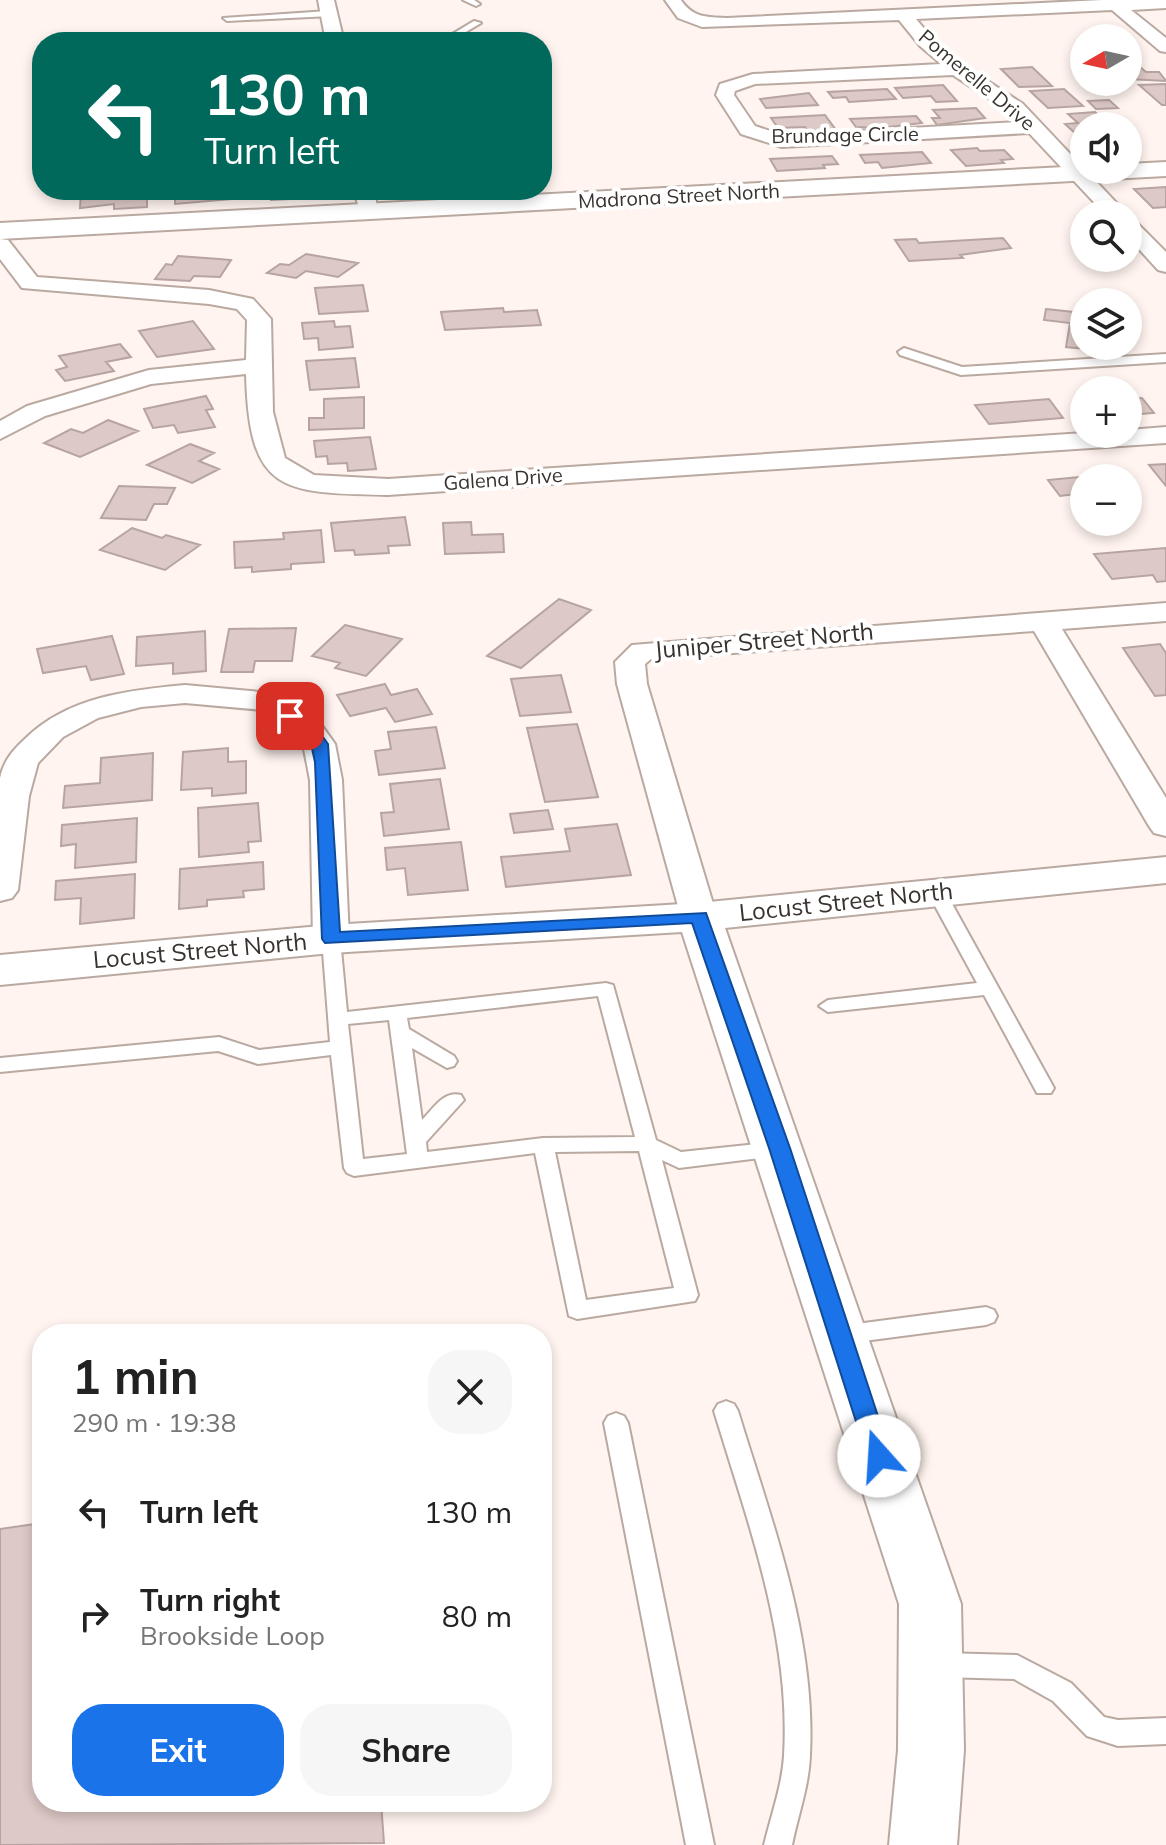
<!DOCTYPE html>
<meta charset="utf-8">
<style>
:root{--surface:#fff;--page:#f6f6f6;--text:#222;--muted:#767676;--accent:#1a73e8}
body{margin:0;font-family:Mulish,sans-serif;background:var(--page);color:var(--text);height:100vh;display:flex;flex-direction:column;font-size:30px;white-space:nowrap}
*{box-sizing:border-box;margin:0}
p{font-size:26px;color:var(--muted)}
.icon{flex:none;width:44px;height:44px;fill:none;stroke:currentColor;stroke-width:2;stroke-linecap:round;stroke-linejoin:round}
.map{position:relative;flex:1;overflow:hidden}
.drawer{position:absolute;left:32px;top:1324px;width:520px;height:488px;display:flex;flex-direction:column;background:var(--surface);border-radius:32px;box-shadow:0 4px 12px #0003}
.drawer>*{flex:none}
.hud{position:absolute;left:32px;top:32px;width:520px;height:168px;border-radius:32px;box-shadow:0 4px 12px #0003;background:#00695c;color:#fff;overflow:hidden}
.needle{width:52px;rotate:261deg}
.fabs{position:absolute;left:1070px;top:24px;display:grid;gap:16px}
.fabs a{display:grid;place-items:center;width:72px;height:72px;border-radius:50%;background:var(--surface);box-shadow:0 4px 12px #0003;font-size:40px}
.pin{position:absolute;display:grid;place-items:center;width:68px;height:68px;color:#fff;margin:-34px;border-radius:16px;box-shadow:0 4px 12px #0006}
.me{position:absolute;width:88px;margin:-44px;rotate:341deg;stroke-linejoin:round;filter:drop-shadow(0 0 6px #0008)}
.turn{display:flex;align-items:center;gap:28px;height:168px;padding:0 40px;font-size:36px}
.turn .icon{width:104px;height:104px;stroke-width:2.5}
.turn b{display:block;font-size:56px;line-height:68px}
.round{display:grid;place-items:center;flex:none;width:84px;height:84px;border-radius:32px;background:var(--page)}
.overview{display:flex;align-items:center;justify-content:space-between;height:136px;padding:0 40px}
h1{font-size:48px;font-weight:700;line-height:60px}
.action{display:flex;gap:16px;margin-top:auto;padding:16px 40px}
.action a{flex:1;height:92px;border-radius:32px;background:var(--accent);color:#fff;font-size:32px;font-weight:700;line-height:92px;text-align:center}
.action a+a{background:var(--page);color:var(--text)}
ul{padding:0;list-style:none}
li{display:flex;align-items:center;gap:24px;height:104px;padding:0 40px}
li div{flex:1}
li b{display:block;font-size:30px}
li em{font-style:normal}
.map>svg:first-child{display:block}
</style>
<div class="map">
<svg width="1166" height="1845" viewBox="0 0 1166 1845">
<rect width="100%" height="100%" fill="#fff4ef"/>
<path fill="#ddc9c6" stroke="#b7a4a1" stroke-width="2" d="M1139 66 1146 72H1159L1166 81 1128 79V67Z
M1032 67 1052 86 1019 87 1001 69Z
M1166 84V105H1162L1139 85Z
M943 85 957 101 936 102 931 96 903 98 895 88Z
M887 89 896 99 849 102 846 97 833 98 828 92Z
M1064 89 1083 106 1048 108 1030 91Z
M809 93 818 105 766 108 760 99Z
M1109 100 1118 108 1096 109 1088 101Z
M976 108 985 118 937 125 932 118H940L933 110Z
M1095 112 1100 117H1111L1118 123 1084 126V133L1076 134 1065 124 1078 123 1068 114Z
M825 115 836 130 809 132 805 127 778 128 771 118Z
M916 116 922 123 880 128 856 127 850 119Z
M977 148 980 151 1004 150 1013 159 1001 160 1004 163 966 166 951 150Z
M922 152 931 163 882 168 878 162 865 163 860 155Z
M832 156 838 164 823 165 825 168 777 171 770 159Z
M1166 187V207L1153 208 1134 189Z
M147 190V207L114 209V204L80 208 81 192Z
M178 190H230L231 199 175 204V192Z
M270 190H309L310 198 271 200Z
M421 190H457L458 194 422 196Z
M1003 238 1011 248 960 255 963 258 909 261 895 240 916 239 919 243Z
M306 254 358 263 338 277 306 271 296 278 267 273 280 264 289 265Z
M178 256 219 259 231 260 220 277 194 276 190 281 155 279 166 264 172 265Z
M363 285 368 311 319 314 315 288Z
M503 308 504 312 537 310 541 325 445 330 441 312Z
M1046 309 1083 313 1084 346H1107L1106 351 1066 347 1070 323 1044 320Z
M193 321 214 349 157 357 139 331Z
M334 321 335 327 350 326 353 347 319 350 318 338 304 339 302 323Z
M120 344 131 357 106 362 114 371 65 381 56 370 67 367 59 356Z
M355 358 359 387 310 390 306 361Z
M206 396 213 409 206 410 215 427 178 433 174 425 153 428 144 409Z
M364 397V428L309 430V418H324V399Z
M1142 398 1154 413 1128 415V399Z
M1049 399 1063 418 989 424 975 405Z
M108 420 138 431 80 457 44 443 71 429 83 433Z
M370 437 376 469 348 471 347 463 328 464 327 456 316 457 314 441Z
M190 444 214 453 199 461 219 469 192 483 147 465Z
M1166 464V486L1149 465Z
M1105 470 1112 478H1084V505L1076 494 1060 496 1048 480 1090 476 1087 472Z
M119 486 175 488 167 504H154L146 520 101 518Z
M405 517 410 545 388 546 389 553 355 555 354 550 335 551 331 523Z
M471 522 472 535 503 534 504 552 445 554 443 523Z
M132 528 162 538 166 535 200 545 165 570 100 550Z
M321 530 324 562 291 564V569L252 572V567L235 568 234 542 284 539 283 533Z
M1166 548V581L1157 582 1153 575 1112 579 1094 554Z
M559 599 591 610 521 668 487 656Z
M345 625 402 639 366 676 335 668 340 663 312 656Z
M296 628 292 661H255L253 672H221L229 629Z
M205 631 206 671 173 674V663L136 666 137 637Z
M112 636 124 674 91 680 86 666 43 673 37 649Z
M1160 644 1166 653V695L1155 696 1123 648Z
M561 675 571 712 520 716 511 679Z
M385 684 391 695 417 689 432 714 395 722 386 708 350 716 337 695Z
M577 724 598 797 545 802 527 728Z
M436 727 445 768 379 775 375 751 391 749 388 732Z
M228 748V762L246 761V793L212 796V788L181 790 183 752Z
M153 753 152 800 63 808 65 786 100 783 101 758Z
M440 779 449 829 384 836 381 813 394 812 390 784Z
M258 803 261 841 248 842 249 852 199 857 198 808Z
M548 810 553 829 514 833 510 814Z
M137 818 136 862 75 868 76 844 61 846 62 825Z
M617 824 631 875 506 887 501 857 570 851 565 829Z
M461 842 468 890 408 895 405 868 387 870 385 848Z
M263 862 264 889 243 891 244 897 207 900V906L179 909 180 869Z
M135 874 134 918 80 924 81 898 55 900 56 881Z
M42 1523V1802H381L384 1843 0 1845V1529Z"/>
<g fill="none" stroke-linecap="round" stroke-linejoin="round">
<defs>
<path id="service" d="M463 0H474L480 4 476 6Z
M328 11 331 16 227 21 223 18Z
M474 21 481 23 449 42H439Z
M904 348 962 367 1166 354V362L961 375 900 355 898 352Z
M937 887 946 893 1054 1088 1051 1093H1037L984 995 828 1012 819 1006 828 1000 977 983 928 893Z
M331 933 340 939 347 1012 606 983 613 985 656 1140 681 1152 776 1142 783 1144 786 1149 783 1154 776 1156 679 1168 662 1160 698 1295 695 1301 577 1319 569 1316 535 1153 354 1176 347 1173 344 1168 331 1055 258 1064 218 1051 0 1072V1058L219 1037 259 1050 330 1042 322 939ZM598 996 635 1137 543 1138 427 1152 426 1142 464 1100 461 1095C444 1090 433 1109 422 1120L412 1048 447 1068 454 1066 457 1061 454 1056 409 1029 407 1018ZM389 1020 407 1154 363 1159 348 1024ZM639 1151 674 1288 586 1300 555 1152Z
M986 1307 994 1310 997 1316 994 1322 986 1325 841 1344 833 1341 830 1335 833 1329 841 1326Z
M726 1401 734 1404 738 1411C772 1523 816 1636 810 1755 809 1786 798 1815 792 1845H764C771 1816 782 1786 784 1756 791 1637 748 1523 714 1411L718 1404Z
M616 1413 624 1416 628 1423 714 1845H686L604 1423 608 1416Z
M941 1653 1017 1655 1071 1683 1104 1717 1118 1720 1166 1718V1744L1118 1746 1087 1736 1053 1701 1014 1679 941 1677 932 1673 928 1665 932 1657Z"/>
<path id="minor" d="M318 0H334L344 42H326Z
M665 0H681C693 18 707 17 727 18L1102 0H1166V8L1131 10 1166 38V52L1160 51 1112 10 916 19 932 38 963 65 1023 104 1127 214H1105L1029 133 782 147 741 134 716 95 720 84 753 74 941 64 920 46 899 20 702 27 678 18ZM953 75 1009 112 1019 122 783 135 755 126 734 95 735 91 755 84Z
M354 190H374L378 212 375 216H361Z
M1128 219 1135 221 1166 252V272L1158 270 1128 237Z
M0 239 8 240 37 277 209 290 253 299 271 319 273 412 285 458 314 475 388 479 1084 433 1128 434V430L1166 427V443L388 495C281 493 249 493 246 374L151 384 45 416 0 439V421L27 406 149 370 246 360 247 320 237 309 209 304 22 288 0 259Z
M1166 603V621L1062 629 1166 798V836L1154 833 1149 826 1034 631 651 659 645 664 647 684 717 917 712 925 699 928 686 925 681 917 617 684 615 662 632 645Z
M185 685 282 694 320 723 335 744 342 780 349 939 344 947 331 951 318 947 313 939 310 780 303 744 263 710 185 703 141 707 98 718 63 737 38 763 29 796 18 890 12 898 0 901C0 866 0 811 0 778 4 760 13 750 26 738 68 697 129 690 185 685Z"/>
<path id="tertiary" d="M1166 162V176L0 239V223L1084 166V170H1128V164Z
M1166 857V883L725 928 961 1604 964 1750 957 1845H889L898 1750 899 1604 682 932 331 953 0 985V955L331 925 699 903Z"/>
</defs>
<use href="#service" stroke="#baa9a1" stroke-width="4"/>
<use href="#minor" stroke="#baa9a1" stroke-width="4"/>
<use href="#tertiary" stroke="#baa9a1" stroke-width="4"/>
<use href="#service" fill="#fff" fill-rule="evenodd"/>
<use href="#minor" fill="#fff" fill-rule="evenodd"/>
<use href="#tertiary" fill="#fff" fill-rule="evenodd"/>
</g>
<path fill="#1a73e8" stroke="#114b97" stroke-width="2" d="M290 711 315 726 328 744 340 932 706 913 790 1148 891 1456 887 1463 879 1466 871 1463 867 1456 769 1148 692 923 325 943 322 939 315 762 311 744 282 716Z"/>
<g text-anchor="middle" stroke-width="8" stroke-linejoin="round" paint-order="stroke">
<g font-size="20" fill="#39322f" stroke="#fff">
<text transform="translate(977 80) rotate(40)" y="7">Pomerelle Drive</text>
<text transform="translate(845 135) rotate(-1)" y="7">Brundage Circle</text>
<text transform="translate(679 196) rotate(-3)" y="7">Madrona Street North</text>
<text transform="translate(503 479) rotate(-4)" y="7">Galena Drive</text>
</g>
<g font-size="24" fill="#39322f" stroke="#fff">
<text transform="translate(764 641) rotate(-5)" y="8">Juniper Street North</text>
<text transform="translate(846 902) rotate(-6)" y="8">Locust Street North</text>
<text transform="translate(200 951) rotate(-5)" y="8">Locust Street North</text>
</g>
</g>
</svg>
<div class="fabs">
<a><svg class="needle" viewBox="-14 -14 28 28"><path d="M0-13l5 13h-10z" fill="#e53935"/><path d="M0 13l5-13h-10z" fill="#767676"/></svg></a>
<a><svg class="icon" aria-label="sound" viewBox="0 0 24 24"><path d="M4 9h4l5-4v14l-5-4H4zM17 9q2 3 0 6"/></svg></a>
<a><svg class="icon" aria-label="search" viewBox="0 0 24 24"><circle cx="10" cy="10" r="6"/><path d="M15 15l6 6"/></svg></a>
<a><svg class="icon" aria-label="layers" viewBox="0 0 24 24"><path d="M12 4l9 5-9 5-9-5zM3 14l9 5 9-5"/></svg></a>
<a>+</a>
<a>−</a>
</div>
<div class="pin" style="left:290px;top:716px;background:#d93025"><svg class="icon" aria-label="arrive" viewBox="0 0 24 24"><path d="M6 21V4h12l-3 4 3 4H6"/></svg></div>
<svg class="me" style="left:879px;top:1456px" viewBox="-20 -20 40 40"><circle r="19" fill="#fff"/><path d="M0-13L10 11 0 6-10 11z" fill="#1a73e8"/></svg>
<div class="hud">
<div class="turn"><svg class="icon" aria-label="left" viewBox="0 0 24 24"><path d="M17 20v-9H6M10 6l-5 5 5 5"/></svg><div><b>130 m</b>Turn left</div></div>
</div>
<section class="drawer">
<div class="overview"><div><h1>1 min</h1><p>290 m · 19:38</p></div><a class="round"><svg class="icon" aria-label="close" viewBox="0 0 24 24"><path d="M6 6l12 12M18 6L6 18"/></svg></a></div>
<ul>
<li><svg class="icon" aria-label="left" viewBox="0 0 24 24"><path d="M17 20v-9H6M10 6l-5 5 5 5"/></svg><div><b>Turn left</b></div><em>130 m</em></li>
<li><svg class="icon" aria-label="right" viewBox="0 0 24 24"><path d="M7 20v-9h11M14 6l5 5-5 5"/></svg><div><b>Turn right</b><p>Brookside Loop</p></div><em>80 m</em></li>
</ul>
<div class="action"><a>Exit</a><a>Share</a></div>
</section>
</div>
